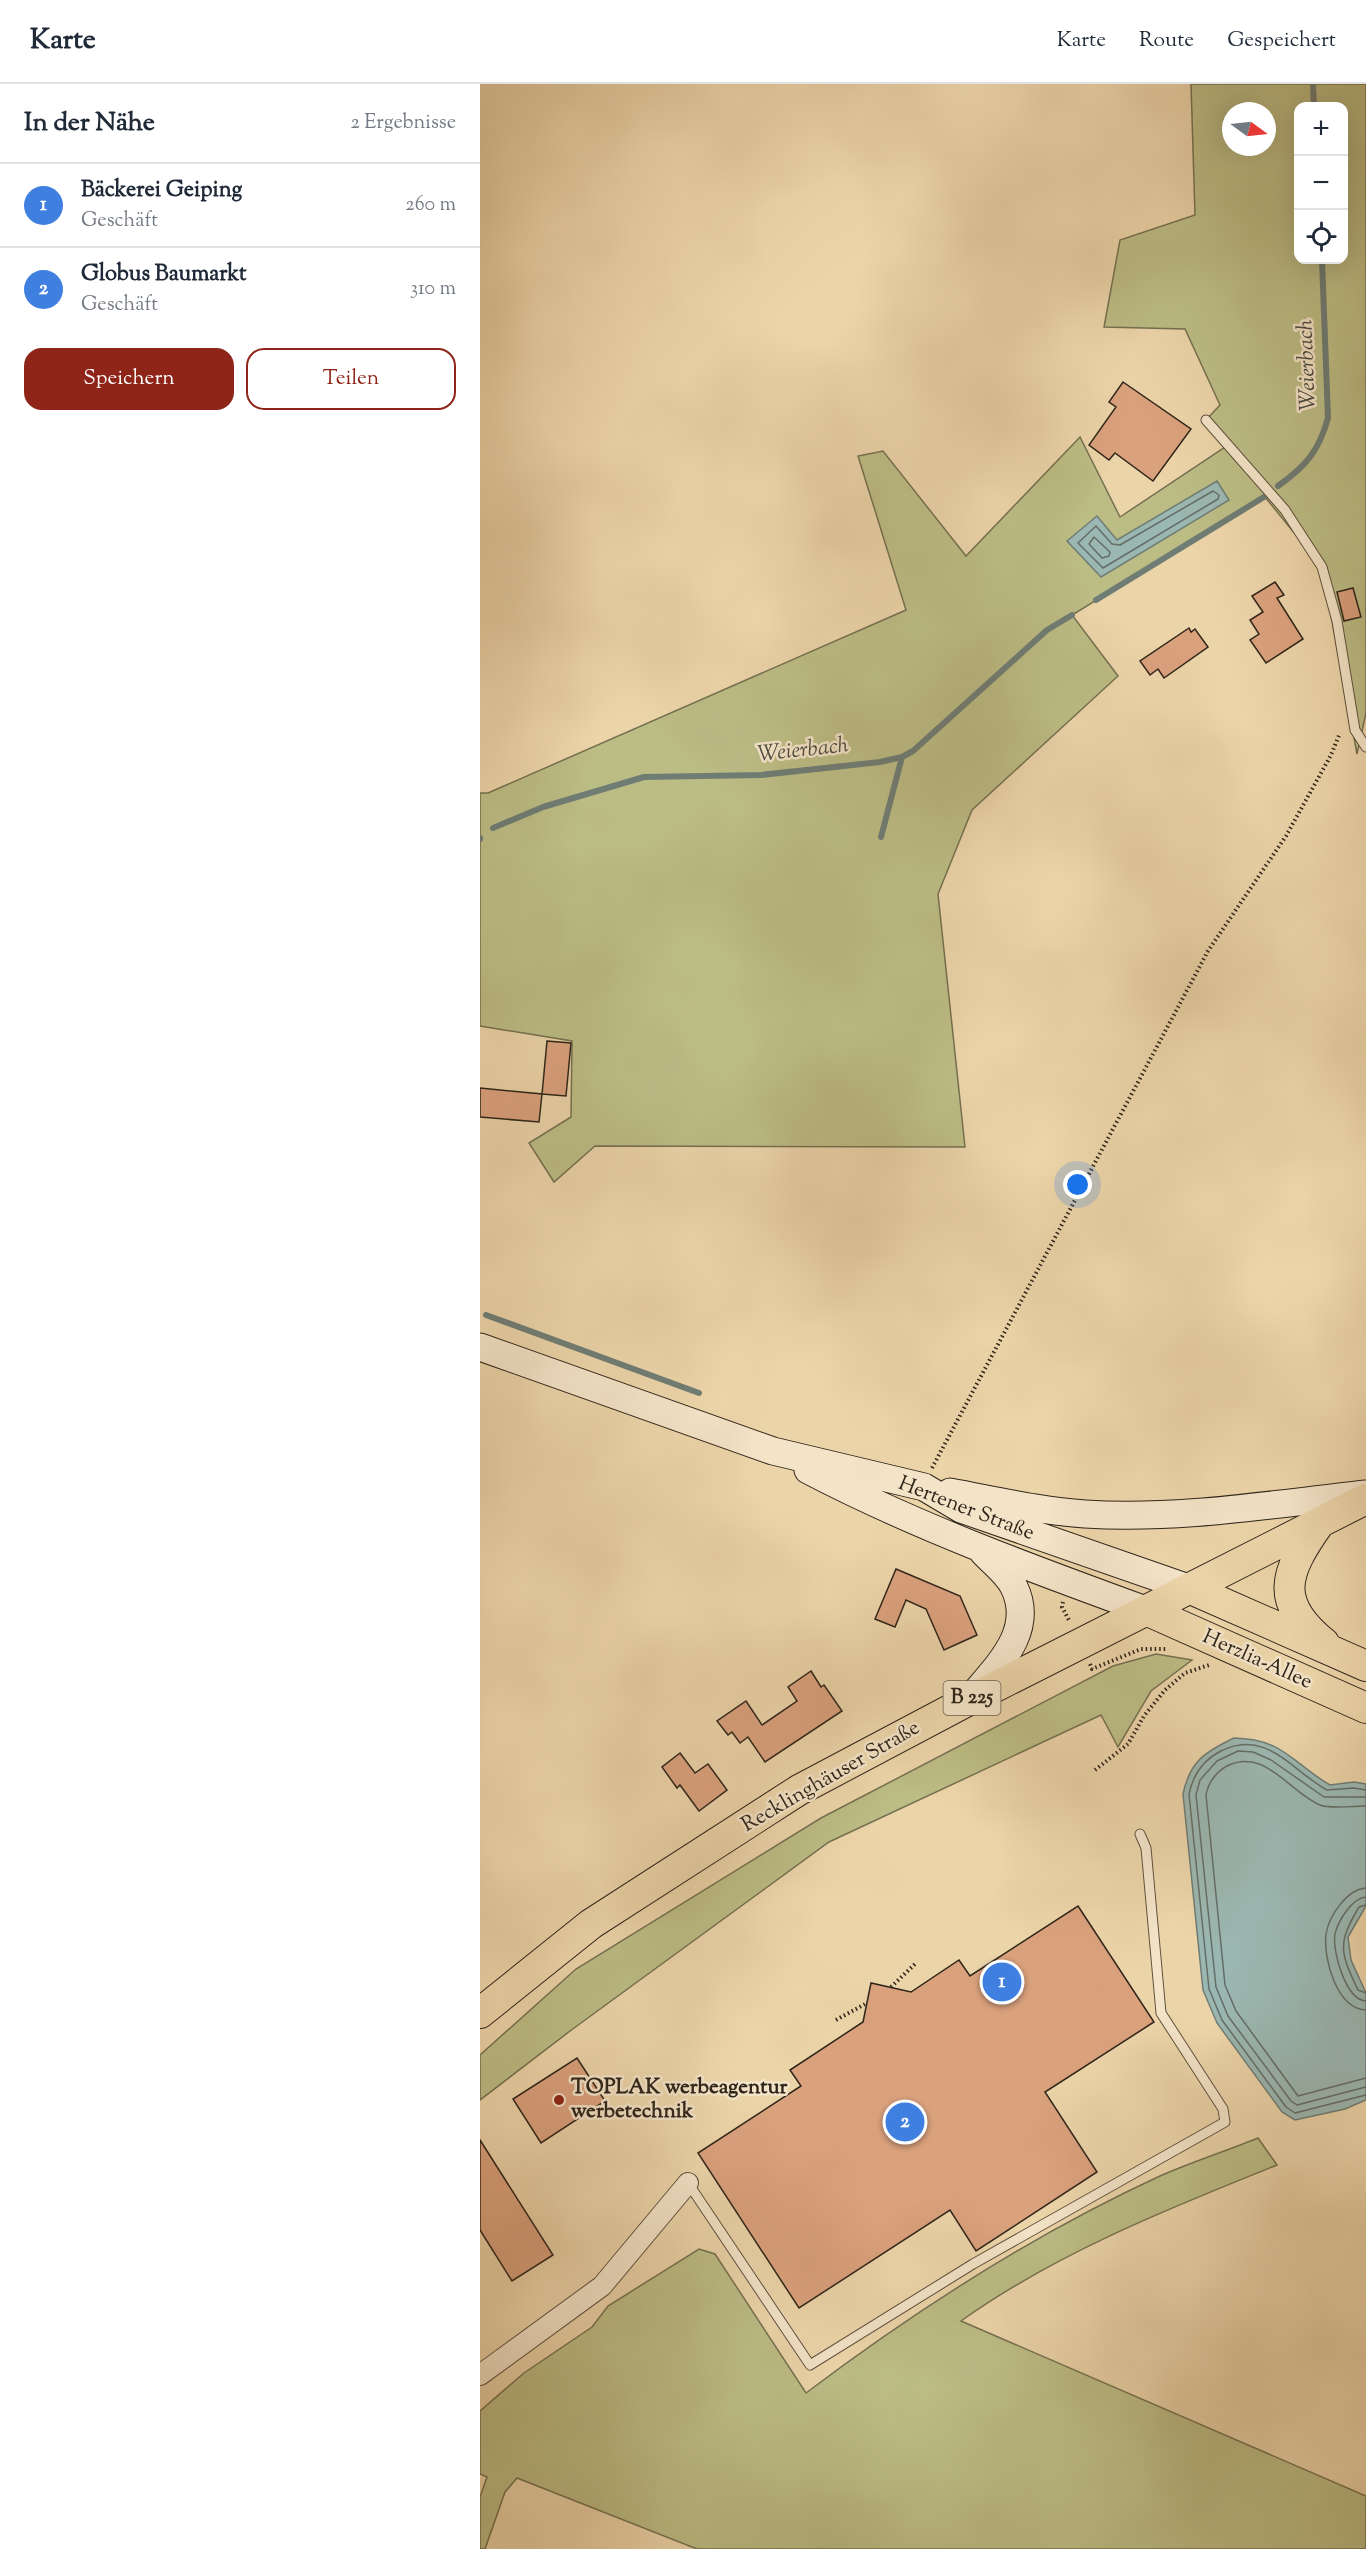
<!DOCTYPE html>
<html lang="de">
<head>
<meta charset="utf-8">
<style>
	body { margin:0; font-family:"Sorts Mill Goudy",serif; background:#f2f2f3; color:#1f2937 }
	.controls { position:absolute; right:18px; top:18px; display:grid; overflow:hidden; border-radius:12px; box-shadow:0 6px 24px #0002 }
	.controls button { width:54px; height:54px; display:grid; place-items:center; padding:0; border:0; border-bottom:2px solid #e0e1e3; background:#fff; color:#1f2937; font:30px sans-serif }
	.compass { position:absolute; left:742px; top:18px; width:54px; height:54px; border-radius:50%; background:#fff; box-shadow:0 6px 24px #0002; rotate:105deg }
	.you { position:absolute; left:598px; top:1101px; width:21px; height:21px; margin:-15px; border:4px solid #fff; border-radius:50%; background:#1a73e8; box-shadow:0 0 0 9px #1a73e833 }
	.badge { display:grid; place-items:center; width:39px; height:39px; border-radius:50%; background:#8f2418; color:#fff; font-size:20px; font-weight:700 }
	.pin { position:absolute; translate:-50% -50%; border:3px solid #fff; box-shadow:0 2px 6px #0006 }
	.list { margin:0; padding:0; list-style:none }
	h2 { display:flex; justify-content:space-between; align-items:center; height:78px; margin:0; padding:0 24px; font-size:26px }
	h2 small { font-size:20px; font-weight:400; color:#747a83 }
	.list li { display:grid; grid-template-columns:39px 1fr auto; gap:18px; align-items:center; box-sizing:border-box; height:84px; padding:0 24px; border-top:2px solid #e0e1e3 }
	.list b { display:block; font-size:22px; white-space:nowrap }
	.list p { margin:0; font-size:20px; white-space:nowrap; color:#747a83 }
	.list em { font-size:20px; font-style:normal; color:#747a83 }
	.actions { display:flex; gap:12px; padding:18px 24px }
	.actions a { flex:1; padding:14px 0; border:2px solid #8f2418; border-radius:18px; text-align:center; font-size:21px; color:#8f2418 }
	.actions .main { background:#8f2418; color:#fff }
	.icon { flex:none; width:33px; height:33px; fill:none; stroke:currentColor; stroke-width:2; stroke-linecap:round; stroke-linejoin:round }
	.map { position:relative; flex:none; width:886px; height:2465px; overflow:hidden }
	header { display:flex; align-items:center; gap:36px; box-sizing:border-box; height:84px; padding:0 30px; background:#fff; border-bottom:2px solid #e0e1e3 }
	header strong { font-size:28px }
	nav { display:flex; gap:33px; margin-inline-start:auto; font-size:21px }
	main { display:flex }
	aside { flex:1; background:#fff }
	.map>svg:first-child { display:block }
	.green { fill:#bcbc85; stroke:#757050; stroke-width:1.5; fill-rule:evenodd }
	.water { fill:#9bb7b1; stroke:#6f7d75; stroke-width:1.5 }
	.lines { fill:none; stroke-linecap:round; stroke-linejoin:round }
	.shore { stroke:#646e66; stroke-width:1.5 }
	.stream { stroke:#6f7d75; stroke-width:6 }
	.building { fill:#daa17d; stroke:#2e251a; stroke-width:1.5 }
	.service-casing { stroke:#5e513e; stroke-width:11 }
	.minor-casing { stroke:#5e513e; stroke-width:22 }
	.secondary-casing { stroke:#2e251a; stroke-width:29 }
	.primary-casing { stroke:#2e251a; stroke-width:32 }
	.path { stroke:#2e251a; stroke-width:4; stroke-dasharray:1.5 3; stroke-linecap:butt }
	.service { stroke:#f3e3c7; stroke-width:9 }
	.minor { stroke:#f3e3c7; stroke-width:20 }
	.secondary { stroke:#f3e3c7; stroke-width:27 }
	.primary { stroke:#ecd4a9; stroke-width:30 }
	.poi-dot { fill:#8f2418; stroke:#f3e3c7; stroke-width:2 }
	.labels { text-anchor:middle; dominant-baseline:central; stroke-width:5; stroke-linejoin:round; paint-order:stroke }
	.shield { fill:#f3e3c7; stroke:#695e4e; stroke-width:1.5 }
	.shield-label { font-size:20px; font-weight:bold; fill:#2e251a }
	.street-label { font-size:21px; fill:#2e251a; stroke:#f3e3c7 }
	.poi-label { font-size:21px; font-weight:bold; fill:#2e251a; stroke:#f3e3c7; text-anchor:start }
	.water-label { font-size:22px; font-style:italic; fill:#494a40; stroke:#f3e3c7 }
</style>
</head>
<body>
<header>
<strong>Karte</strong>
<nav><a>Karte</a><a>Route</a><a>Gespeichert</a></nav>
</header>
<main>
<aside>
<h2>In der Nähe<small>2 Ergebnisse</small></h2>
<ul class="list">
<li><span class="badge" style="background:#3f7fe0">1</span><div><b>Bäckerei Geiping</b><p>Geschäft</p></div><em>260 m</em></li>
<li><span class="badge" style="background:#3f7fe0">2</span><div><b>Globus Baumarkt</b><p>Geschäft</p></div><em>310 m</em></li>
</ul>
<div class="actions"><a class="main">Speichern</a><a>Teilen</a></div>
</aside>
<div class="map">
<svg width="886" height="2465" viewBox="0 0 886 2465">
	<rect width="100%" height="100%" fill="#ecd4a9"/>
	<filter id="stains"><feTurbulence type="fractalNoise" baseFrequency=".00333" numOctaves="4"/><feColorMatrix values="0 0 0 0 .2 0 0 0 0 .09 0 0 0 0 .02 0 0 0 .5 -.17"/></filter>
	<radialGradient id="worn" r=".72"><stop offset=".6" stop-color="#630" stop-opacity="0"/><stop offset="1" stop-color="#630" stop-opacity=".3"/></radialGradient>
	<!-- green -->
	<path class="green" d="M711 0H886V629L877 670 842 483 785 413 592 531 638 592 492 726 458 810 485 1063 115 1062 74 1098 49 1059 91 1033 92 957 0 942V709H8L426 526 378 372 403 367 486 472 600 353 640 433 748 361 726 336 740 321 705 245 624 243 640 156 715 131ZM818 22H864V176H818ZM751 27H787V63H751Z
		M676 1570 712 1576 671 1607 638 1663 621 1631 349 1758 90 1947 0 2016V1971L96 1885 341 1734 633 1582Z
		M778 2054 797 2081C690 2124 576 2169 481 2237L886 2412V2465H217L37 2394 25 2408 5 2465H0V2413L7 2393 0 2390V2327L44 2289 112 2243 128 2222 219 2165 235 2170 326 2309C436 2226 554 2150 680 2092 712 2078 746 2067 778 2054Z"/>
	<!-- water -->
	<path class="water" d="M737 397 749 416 621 493 587 457 617 432 637 456Z
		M754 1654C804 1655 812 1679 850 1701L874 1698 886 1700V1822L868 1853 871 1876 886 1909V2016L865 2025 815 2036 802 2028 737 1939 723 1906 703 1710C710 1677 725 1668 754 1654Z"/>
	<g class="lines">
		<!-- shore -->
		<path class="shore" d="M733 407 739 411 738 415 623 484 598 459 616 442 632 460 640 461Z
			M614 453 630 468 629 472 622 474 609 460Z
			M886 1706 874 1704 847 1706C812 1687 786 1644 741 1667 723 1676 713 1691 709 1710L729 1905 742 1936 806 2023 815 2029 886 2011
			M886 1713H844L791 1676 773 1668 758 1667 737 1677 720 1696 716 1711 736 1903 748 1932 811 2017 817 2021 886 2003
			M886 1722C875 1722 849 1725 840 1721 809 1708 785 1663 747 1682 736 1688 728 1699 726 1711L745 1901 756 1927 818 2012 886 1994
			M886 1804C867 1805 849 1832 846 1850 843 1875 857 1925 886 1926
			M886 1813C872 1814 858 1837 855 1850 852 1868 866 1916 886 1917
			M886 1821 879 1823C857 1860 860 1868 878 1906L886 1909"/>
		<!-- stream -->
		<path class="stream" d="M833 0 834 22
			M798 402C826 382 839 367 848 334L842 176
			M616 516 784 413
			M13 744 63 723 164 693 281 691 400 678 422 673 433 667 567 546 592 531
			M401 753 422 673
			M0 755V754
			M6 1231 219 1309"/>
	</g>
	<!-- building -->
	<path class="building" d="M643 298 711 345 673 397 635 369 629 376 609 361 636 323 629 318Z
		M795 498 804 511 797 514 823 555 786 579 770 556 779 550 770 536 783 528 772 512Z
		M873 504 881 533 864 537 857 508Z
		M709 544 711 548 715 545 728 563 684 594 678 585 670 591 660 577Z
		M67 957 91 959 86 1012 62 1010Z
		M0 1004 62 1010 59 1038 0 1033Z
		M416 1485 480 1512 497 1551 464 1566 446 1525 426 1516 415 1543 395 1535Z
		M331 1587 341 1603 344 1601 362 1627 285 1678 268 1653 260 1659 252 1648 248 1651 237 1637 266 1617 282 1641 317 1617 308 1603Z
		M200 1669 215 1689 228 1680 247 1706 219 1727 200 1701 197 1704 182 1683Z
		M598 1822 674 1938 565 2008 617 2088 496 2167 470 2126 319 2224 218 2069 321 2002 310 1986 383 1938 391 1899 431 1908 479 1876 490 1892Z
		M97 1974 125 2017 61 2059 33 2015Z
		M0 2056 73 2171 32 2197 0 2146Z"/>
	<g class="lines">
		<defs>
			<path id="service" d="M726 336 805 426 842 483 857 537 875 646 886 663
				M208 2099 330 2281 493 2180 745 2038 743 2025 681 1929 666 1764 660 1750"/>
			<path id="minor" d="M0 2291 122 2202 208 2099"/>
			<path id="secondary" d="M0 1263 293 1367 444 1403 481 1425 711 1505
				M328 1386C437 1443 553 1485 668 1527
				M470 1408C514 1416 560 1427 605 1430 698 1436 793 1420 886 1410
				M489 1616C516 1583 556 1548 534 1503 528 1490 513 1479 503 1468"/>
			<path id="primary" d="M838 1441C805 1488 793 1518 844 1559
				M711 1505 886 1582
				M668 1527 886 1624
				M0 1929 111 1840 319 1706 489 1616 886 1415"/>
		</defs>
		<!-- service casing -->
		<use href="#service" class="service-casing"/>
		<!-- minor casing -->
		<use href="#minor" class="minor-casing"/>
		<!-- secondary casing -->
		<use href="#secondary" class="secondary-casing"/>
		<!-- primary casing -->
		<use href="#primary" class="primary-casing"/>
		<!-- path -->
		<path class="path" d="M452 1384 728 867 806 752 851 671 860 649
			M583 1518 582 1523 590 1538
			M610 1580 612 1585 661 1565H688
			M615 1686 648 1660 664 1632 685 1606 705 1589 729 1581
			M411 1903 435 1880
			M356 1936 387 1919"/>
		<!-- service -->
		<use href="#service" class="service"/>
		<!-- minor -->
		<use href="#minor" class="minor"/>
		<!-- secondary -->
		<use href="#secondary" class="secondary"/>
		<!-- primary -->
		<use href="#primary" class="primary"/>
	</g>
	<!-- markers -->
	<circle class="poi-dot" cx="79" cy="2016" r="6"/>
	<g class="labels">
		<!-- shield labels -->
		<rect class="shield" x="463.5" y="1597" width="57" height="34" rx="4.5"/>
		<g class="shield-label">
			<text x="492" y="1614">B 225</text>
		</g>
		<!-- street labels -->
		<g class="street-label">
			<text transform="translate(486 1425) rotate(21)">Hertener Straße</text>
			<text transform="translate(777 1576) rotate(24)">Herzlia-Allee</text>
			<text transform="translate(351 1693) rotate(-30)">Recklinghäuser Straße</text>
		</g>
		<!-- poi labels -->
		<g class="poi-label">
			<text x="91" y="2004">TOPLAK werbeagentur<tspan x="91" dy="24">werbetechnik</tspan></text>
		</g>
		<!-- water labels -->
		<g class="water-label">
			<text transform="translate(828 281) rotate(-92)">Weierbach</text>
			<text transform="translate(323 667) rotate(-6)">Weierbach</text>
		</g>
	</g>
	<rect width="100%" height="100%" filter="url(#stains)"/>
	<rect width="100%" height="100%" fill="url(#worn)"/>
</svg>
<div class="controls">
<button>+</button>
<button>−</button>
<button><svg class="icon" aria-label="locate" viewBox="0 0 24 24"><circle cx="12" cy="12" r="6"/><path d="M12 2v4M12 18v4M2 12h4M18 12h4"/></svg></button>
</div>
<svg class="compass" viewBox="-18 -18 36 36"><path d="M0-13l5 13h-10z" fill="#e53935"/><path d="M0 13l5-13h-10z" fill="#747a83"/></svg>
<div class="you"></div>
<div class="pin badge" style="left:522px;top:1898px;background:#3f7fe0">1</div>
<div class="pin badge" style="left:425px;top:2038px;background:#3f7fe0">2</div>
</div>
</main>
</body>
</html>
